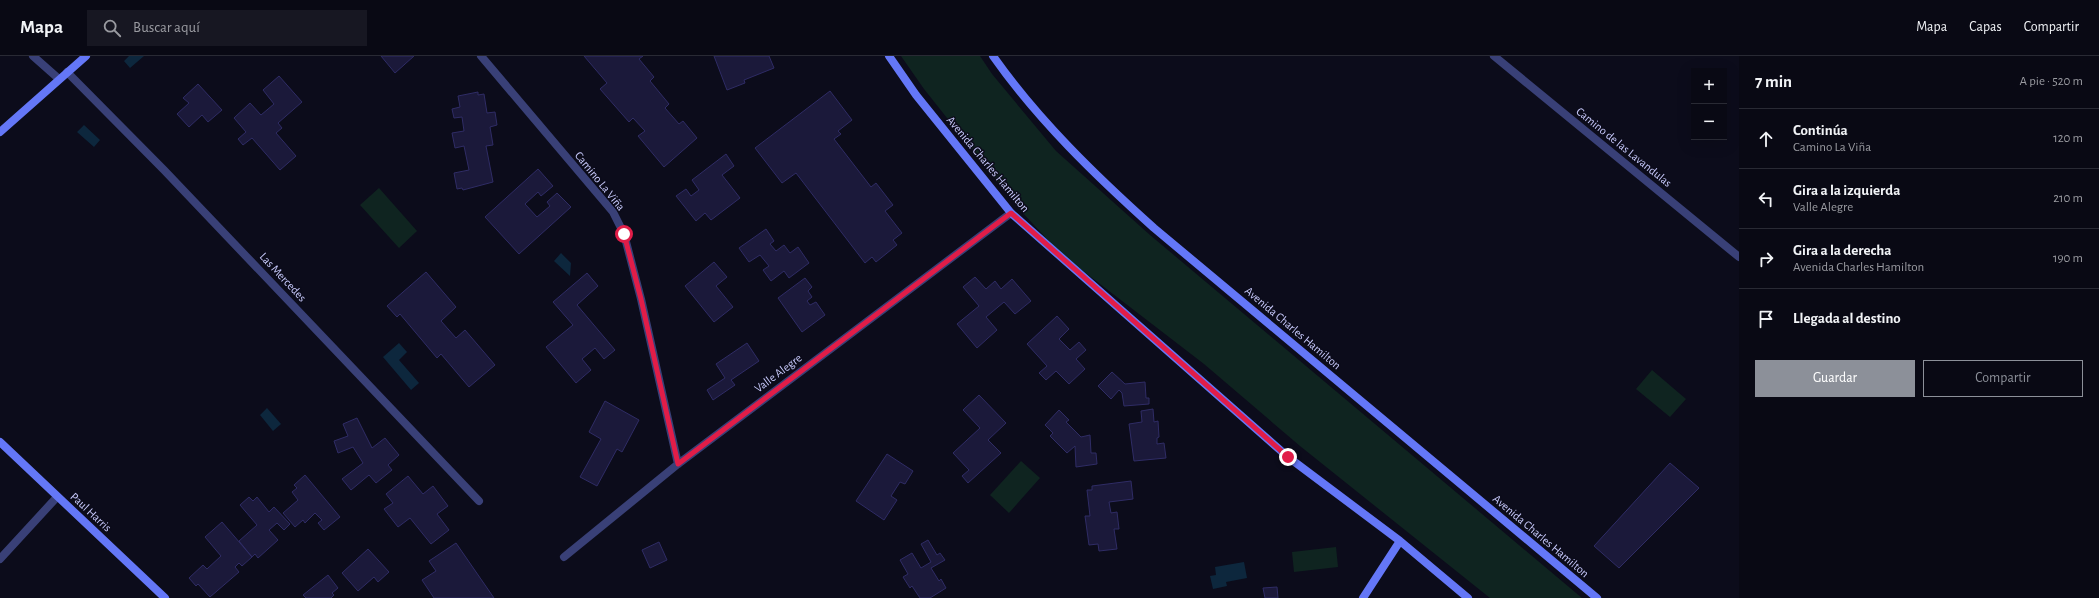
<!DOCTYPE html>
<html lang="es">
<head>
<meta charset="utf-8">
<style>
	body { margin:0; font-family:"Alegreya Sans",sans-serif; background:#171722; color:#f1f3f6 }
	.controls { position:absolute; right:12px; top:12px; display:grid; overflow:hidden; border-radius:0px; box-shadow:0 4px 16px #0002 }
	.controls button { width:36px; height:36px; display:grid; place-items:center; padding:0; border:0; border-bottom:1px solid #292a34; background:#090914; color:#f1f3f6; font:20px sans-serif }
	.stop { position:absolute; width:12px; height:12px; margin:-9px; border:3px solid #e11d48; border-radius:50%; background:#fff }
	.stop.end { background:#e11d48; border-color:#fff; box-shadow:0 1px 4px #0008 }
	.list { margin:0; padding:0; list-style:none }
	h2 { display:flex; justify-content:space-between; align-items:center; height:52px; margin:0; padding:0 16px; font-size:17px }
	h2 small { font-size:13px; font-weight:400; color:#999aa0 }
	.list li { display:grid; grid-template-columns:26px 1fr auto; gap:12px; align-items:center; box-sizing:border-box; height:60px; padding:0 16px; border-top:1px solid #292a34 }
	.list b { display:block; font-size:15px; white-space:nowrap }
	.list p { margin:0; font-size:13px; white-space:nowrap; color:#999aa0 }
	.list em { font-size:13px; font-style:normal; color:#999aa0 }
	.actions { display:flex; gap:8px; padding:12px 16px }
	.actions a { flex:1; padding:9px 0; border:1px solid #8c9099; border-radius:0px; text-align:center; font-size:14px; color:#8c9099 }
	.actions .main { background:#8c9099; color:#fff }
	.icon { flex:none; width:22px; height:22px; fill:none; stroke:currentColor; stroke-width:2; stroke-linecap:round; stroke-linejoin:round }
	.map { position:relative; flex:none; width:1739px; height:542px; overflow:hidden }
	header { display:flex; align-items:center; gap:24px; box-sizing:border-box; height:56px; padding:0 20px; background:#090914; border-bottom:1px solid #292a34 }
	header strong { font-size:19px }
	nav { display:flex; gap:22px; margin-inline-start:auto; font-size:14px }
	.search { width:280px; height:36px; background:#171722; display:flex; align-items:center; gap:10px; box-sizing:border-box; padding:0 14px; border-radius:0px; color:#999aa0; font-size:15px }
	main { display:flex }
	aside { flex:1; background:#090914 }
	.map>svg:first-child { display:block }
	.green { fill:#0f2420 }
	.water { fill:#0d273d }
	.building { fill:#1b193a; stroke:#2f2c65 }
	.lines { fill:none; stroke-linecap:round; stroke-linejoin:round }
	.street { stroke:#394077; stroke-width:8 }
	.secondary { stroke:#6477f7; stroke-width:8 }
	.route { stroke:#e11d48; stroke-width:5 }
	.labels { text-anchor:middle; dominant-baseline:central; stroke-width:3; stroke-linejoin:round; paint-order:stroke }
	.street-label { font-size:12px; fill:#c8cafc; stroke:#0c0c1b }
</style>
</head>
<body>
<header>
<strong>Mapa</strong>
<div class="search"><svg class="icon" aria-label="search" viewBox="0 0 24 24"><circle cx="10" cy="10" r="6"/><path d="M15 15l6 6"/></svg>Buscar aquí</div>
<nav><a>Mapa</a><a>Capas</a><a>Compartir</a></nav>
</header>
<main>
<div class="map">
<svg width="1739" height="542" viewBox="0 0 1739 542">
	<rect width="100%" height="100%" fill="#0c0c1b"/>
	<!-- green -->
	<path class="green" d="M901 0H980L992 18 1056 95 1150 179 1582 542H1490L1300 390 1204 308 1061 198 1020 154 924 33Z
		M379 132 417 175 399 192 360 149Z
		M1652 314 1686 343 1670 361 1636 333Z
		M1021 405 1040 422 1009 457 990 439Z
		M1336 491 1338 511 1294 516 1292 496Z"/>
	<!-- water -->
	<path class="water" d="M129 0H144L130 12 124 5Z
		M84 69 100 84 94 91 77 76Z
		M561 197 571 207 570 220 554 205Z
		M399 287 407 296 399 304 419 327 411 334 383 301Z
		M267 352 281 368 273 375 260 359Z
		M1244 506 1247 522 1226 526 1227 530 1213 533 1210 520 1216 519 1215 511Z"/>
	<!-- building -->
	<path class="building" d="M381 0H414L395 17Z
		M584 0H643L639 3 654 21 650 25 669 48 665 52 679 68 683 65 697 82 664 111 638 80 645 75 633 62 629 66 600 33 607 27Z
		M714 0H769L774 12 744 24 745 27 727 34Z
		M279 20 302 46 278 67 282 72 276 77 296 100 280 114 252 82 243 89 238 83 246 76 234 62 250 47 261 59 274 48 263 34Z
		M198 28 222 54 208 66 202 59 189 71 177 58 189 47 183 42Z
		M830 35 852 64 838 75 841 78 834 83 871 131 876 127 893 149 885 155 902 177 893 184 897 189 876 206 872 201 865 207 796 117 782 127 755 92Z
		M478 36V39L484 38 487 57 495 56 497 69 490 71 493 89 486 90 493 126 463 134 462 132 457 133 454 117 469 114 464 90 455 92 452 77 464 75 462 61 454 62 452 53 460 51 458 40Z
		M726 98 734 110 722 119 740 142 711 164 705 157 696 165 676 140 686 133 691 140 699 134 692 124Z
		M538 113 553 130 541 140 538 136 525 148 537 161 550 150 547 146 557 137 571 151 519 198 485 161Z
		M766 173 774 185 770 188 776 195 784 189 790 197 798 191 809 207 789 222 784 215 771 225 763 214 769 210 760 199 749 206 739 192Z
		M714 206 727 221 716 230 733 251 714 266 685 230Z
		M426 216 456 251 441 265 456 282 465 274 495 309 469 331 441 298 437 302 400 258 397 261 387 250Z
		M587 217 598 230 577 249 615 294 604 303 595 292 582 303 591 314 576 327 546 291 573 269 553 246Z
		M975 221 986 233 995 225 1001 233 1012 223 1031 245 1015 258 1004 246 986 261 997 274 977 292 957 268 979 250 963 231Z
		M805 222 812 231 808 235 812 241 807 245 810 249 816 246 825 259 802 276 778 242Z
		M1057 260 1069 273 1059 283 1070 294 1079 286 1086 294 1076 303 1085 313 1069 328 1056 315 1046 324 1039 317 1047 310 1027 288Z
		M747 287 759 305 731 324 735 329 713 344 707 334 725 322 716 308Z
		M1112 316 1125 328 1145 326 1146 342H1149V348L1124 350 1122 337 1119 334 1111 343 1098 330Z
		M979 339 1006 367 988 384 1001 397 968 427 962 420 969 414 953 397 980 372 963 354Z
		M605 345 639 364 622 396 617 393 597 430 580 421 601 383 589 376Z
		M1153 353 1154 366 1158 365 1159 381 1157 382V388L1164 387 1166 402 1134 405 1129 368 1142 366 1141 355Z
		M1059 354 1069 364 1066 366 1081 381 1090 379 1091 397H1096L1097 408 1076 411 1075 390 1067 397 1050 380 1053 377 1045 369Z
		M357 362 372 392 385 382 399 399 388 409 392 414 376 427 369 419 351 434 342 423 363 407 353 391 338 397 334 385 348 380 343 368Z
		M887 398 913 415 905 428 900 426 891 440 897 444 884 464 856 445Z
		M1670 407 1699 432 1619 512 1594 490Z
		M305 419 340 461 324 474 318 467 322 464 315 457 305 467 303 464 295 471 283 457 298 444 292 436 297 432 294 429Z
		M408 420 423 438 433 430 448 450 437 458 449 474 431 488 410 462 398 471 384 453 393 447 386 438Z
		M1131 425 1133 443 1109 446 1111 457 1117 456 1119 473H1114L1117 493 1099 495 1098 488 1089 489 1085 460H1090L1087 434H1092V430Z
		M249 441 253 445 257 441 269 456 274 451 290 468 284 474 277 467 269 474 278 484 258 502 255 498 252 501 239 485 257 469 240 449Z
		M222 466 252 501 242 510 239 507 235 511 239 516 210 541 198 528 196 530 189 522 203 509 207 513 221 500 205 481Z
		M928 484 937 499 940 497 945 504 931 512 939 525 941 523 946 532 930 542H920L912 530 910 532 903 521 908 518 900 504 912 497 921 512 931 506 921 488Z
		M659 486 667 504 650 512 642 494Z
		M456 487 494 542H434L422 524 436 515 429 505Z
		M368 493 389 516 378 526 374 521 358 535 342 517Z
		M328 519 338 532 332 537 334 539 331 542H306L303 539Z
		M1277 531 1278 542H1265L1263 532Z"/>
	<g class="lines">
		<!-- street -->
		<path class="street" d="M33 0 59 23
			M481 0 613 156 624 178 641 243 678 408
			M1494 0 1739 201
			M67 16 164 114 479 445
			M564 501 678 408 1011 157
			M0 503 57 441"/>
		<!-- secondary -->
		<path class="secondary" d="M889 0 916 39 1011 157 1288 401 1400 485 1468 542
			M993 0C1038 64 1096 120 1154 172L1597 542
			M0 76 86 0
			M0 386 165 542
			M1363 542 1400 485"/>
	</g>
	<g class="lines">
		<!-- route -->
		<path class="route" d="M624 178 641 243 678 408 1011 157 1288 401"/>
	</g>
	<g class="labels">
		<!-- street labels -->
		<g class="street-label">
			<text transform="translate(1624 91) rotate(39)">Camino de las Lavandulas</text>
			<text transform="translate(988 108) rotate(50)">Avenida Charles Hamilton</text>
			<text transform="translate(600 125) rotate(51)">Camino La Viña</text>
			<text transform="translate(283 221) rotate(47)">Las Mercedes</text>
			<text transform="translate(1293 272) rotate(40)">Avenida Charles Hamilton</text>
			<text transform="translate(778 317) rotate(-37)">Valle Alegre</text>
			<text transform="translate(91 456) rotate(43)">Paul Harris</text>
			<text transform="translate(1541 480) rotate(40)">Avenida Charles Hamilton</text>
		</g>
	</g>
</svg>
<div class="controls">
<button>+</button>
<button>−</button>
</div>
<div class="stop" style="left:624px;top:178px"></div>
<div class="stop end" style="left:1288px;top:401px"></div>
</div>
<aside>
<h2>7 min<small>A pie · 520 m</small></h2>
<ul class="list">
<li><svg class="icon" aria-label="ahead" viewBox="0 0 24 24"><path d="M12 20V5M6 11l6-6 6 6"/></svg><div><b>Continúa</b><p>Camino La Viña</p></div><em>120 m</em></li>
<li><svg class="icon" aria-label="left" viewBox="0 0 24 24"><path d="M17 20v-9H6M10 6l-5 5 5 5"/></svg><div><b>Gira a la izquierda</b><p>Valle Alegre</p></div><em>210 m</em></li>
<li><svg class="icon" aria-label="right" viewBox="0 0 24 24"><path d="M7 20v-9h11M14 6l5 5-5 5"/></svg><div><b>Gira a la derecha</b><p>Avenida Charles Hamilton</p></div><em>190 m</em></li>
<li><svg class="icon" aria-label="arrive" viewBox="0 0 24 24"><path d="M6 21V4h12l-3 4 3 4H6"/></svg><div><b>Llegada al destino</b></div></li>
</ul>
<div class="actions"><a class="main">Guardar</a><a>Compartir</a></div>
</aside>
</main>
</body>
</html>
